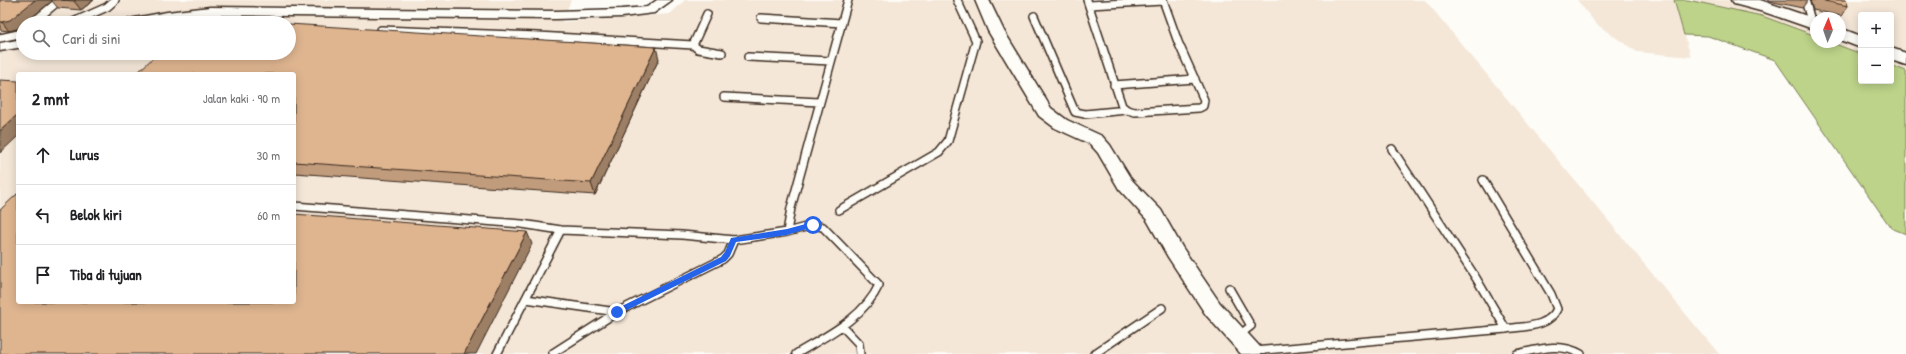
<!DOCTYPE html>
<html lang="id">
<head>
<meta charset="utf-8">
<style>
	body { margin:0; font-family:"Patrick Hand",sans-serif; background:#f6f6f6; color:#202124 }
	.controls { position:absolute; right:12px; top:12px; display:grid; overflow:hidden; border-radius:4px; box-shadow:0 2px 10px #0003 }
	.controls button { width:36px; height:36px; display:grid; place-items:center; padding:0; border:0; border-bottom:1px solid #e0e0e0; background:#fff; color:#202124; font:20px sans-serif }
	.compass { position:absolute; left:1810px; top:12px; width:36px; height:36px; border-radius:50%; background:#fff; box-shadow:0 2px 10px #0003; rotate:2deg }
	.stop { position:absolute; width:12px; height:12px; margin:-9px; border:3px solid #2563eb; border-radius:50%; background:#fff }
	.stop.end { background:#2563eb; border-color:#fff; box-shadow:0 1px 4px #0008 }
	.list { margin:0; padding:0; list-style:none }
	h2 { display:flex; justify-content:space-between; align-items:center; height:52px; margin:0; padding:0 16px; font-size:17px }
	h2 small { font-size:13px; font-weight:400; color:#757577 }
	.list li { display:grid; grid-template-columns:26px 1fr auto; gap:12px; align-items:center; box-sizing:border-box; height:60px; padding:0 16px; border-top:1px solid #e0e0e0 }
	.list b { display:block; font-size:15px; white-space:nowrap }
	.list em { font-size:13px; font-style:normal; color:#757577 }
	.icon { flex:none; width:22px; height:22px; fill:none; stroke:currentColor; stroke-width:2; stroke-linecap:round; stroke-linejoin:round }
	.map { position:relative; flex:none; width:1906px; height:354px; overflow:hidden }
	.search { position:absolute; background:#fff; box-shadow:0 2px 10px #0003; left:16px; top:16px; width:280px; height:44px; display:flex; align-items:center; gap:10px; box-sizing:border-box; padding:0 14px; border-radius:22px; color:#757577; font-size:15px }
	.panel { position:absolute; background:#fff; box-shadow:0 2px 10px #0003; left:16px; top:72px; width:280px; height:232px; border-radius:4px }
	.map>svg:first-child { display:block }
	.built { fill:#f4e7d8; fill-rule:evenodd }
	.green { fill:#bcd389; stroke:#7c7e54 }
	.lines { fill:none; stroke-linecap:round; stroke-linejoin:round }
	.service-casing { stroke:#3b2a1e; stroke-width:10 }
	.minor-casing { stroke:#3b2a1e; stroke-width:3 }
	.tertiary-casing { stroke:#3b2a1e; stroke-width:3 }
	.secondary-casing { stroke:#3b2a1e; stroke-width:3 }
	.service { stroke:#fdfcf7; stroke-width:7 }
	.minor { fill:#fdfcf7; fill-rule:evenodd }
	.tertiary { fill:#fdfcf7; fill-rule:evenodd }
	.secondary { fill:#fdfcf7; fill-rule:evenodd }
	.wall { fill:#c09c7c; stroke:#3b2a1e }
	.shaded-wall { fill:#9c7f65; stroke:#3b2a1e }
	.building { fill:#dfb590; stroke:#3b2a1e }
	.route { fill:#2563eb }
</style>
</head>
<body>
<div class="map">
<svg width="1906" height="354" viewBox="0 0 1906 354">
	<rect width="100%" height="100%" fill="#fdfcf7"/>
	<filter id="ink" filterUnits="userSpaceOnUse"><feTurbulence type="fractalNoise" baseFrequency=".025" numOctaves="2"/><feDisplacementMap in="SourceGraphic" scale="8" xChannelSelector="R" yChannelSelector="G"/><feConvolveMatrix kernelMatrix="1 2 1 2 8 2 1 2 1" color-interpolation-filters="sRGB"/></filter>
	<g filter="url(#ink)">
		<!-- built -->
		<path class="built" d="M0 0H571L562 22 670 14 685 0H1425L1719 354H0ZM23 23H289V53H23ZM18 74H294V302H18Z
			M1577 0H1674L1691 57 1637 52 1596 24Z
			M1688 0H1906V71L1891 65V15H1861V54L1830 42H1840V18H1816V36L1762 16Z"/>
		<!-- green -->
		<path class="green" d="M1674 0H1688L1762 16 1816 36V42H1830L1861 54V81H1891V65L1906 71V234L1891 228 1775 60 1708 36 1684 35Z"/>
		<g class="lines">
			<defs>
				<path id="service" d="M1087 0 1122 106 1127 110 1135 112 1199 108 1203 106 1204 100 1178 42 1163 0
					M1805 0 1812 24
					M1089 5 1163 1
					M1034 16 1075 112 1085 114 1127 110
					M761 18 842 23
					M32 23 60 0
					M71 23 107 7 115 0
					M381 30 538 36 693 45 698 49 722 53
					M0 38 23 33
					M693 45 707 14
					M748 57 831 61
					M1114 85 1195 79
					M724 97 819 102
					M1392 149 1476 278 1506 329
					M294 206 522 224 561 230 682 235 734 240 787 232 813 225 823 227 879 285C864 318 826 336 796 354
					M839 210 939 152 948 141 976 41 957 0
					M787 232 791 208 848 0
					M1229 288 1251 326 1238 336
					M526 299 617 312
					M842 326 859 344 860 354
					M1253 351 1506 329C1524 326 1548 328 1557 309L1551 294 1483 180
					M553 353 617 312 723 259 728 254 734 240
					M497 354 561 230
					M1094 354 1162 308
					M1517 354C1539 349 1560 342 1581 354"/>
				<path id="minor" d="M657 0H672L654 13 622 17 556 19 210 15 150 23H123L124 20 129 19 167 12 210 7 556 11 622 9 647 7Z
					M23 39V47L0 51V43Z"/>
				<path id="tertiary" d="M975 0H989L1004 31 1051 108 1067 120 1102 136 1110 145 1131 179 1161 210 1182 247 1220 303 1261 348 1265 354H1241L1206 315 1168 257 1147 220 1119 189 1098 153 1090 144 1055 128 1039 116 988 31Z"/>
				<path id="secondary" d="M1731 0H1760L1816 19V30L1764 12 1734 4Z
					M1840 28 1861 36V48L1840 40Z
					M1891 48 1906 53V65L1891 60Z"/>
			</defs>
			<!-- service casing -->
			<use href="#service" class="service-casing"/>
			<!-- minor casing -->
			<use href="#minor" class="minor-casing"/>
			<!-- tertiary casing -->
			<use href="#tertiary" class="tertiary-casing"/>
			<!-- secondary casing -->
			<use href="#secondary" class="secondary-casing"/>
			<!-- service -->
			<use href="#service" class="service"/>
			<!-- minor -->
			<use href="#minor" class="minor"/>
			<!-- tertiary -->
			<use href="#tertiary" class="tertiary"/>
			<!-- secondary -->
			<use href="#secondary" class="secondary"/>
		</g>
		<!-- wall -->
		<path class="wall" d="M0 0H94L81 10 58 8 52 1 23 23V24L17 29 9 31 0 30Z
			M1768 0H1808L1802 8 1769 1Z
			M1810 0H1846L1848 6 1841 16 1813 10Z
			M659 59 595 195 294 173V74Z"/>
		<!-- shaded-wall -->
		<path class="shaded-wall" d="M35 0H52V1L25 23H23V24L17 29 9 31 2 22Z
			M76 0H94L81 10 74 1Z
			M656 47 659 59 595 195 591 183Z
			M18 114V136L0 153V131Z
			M527 232 532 244 476 354H464Z"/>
		<!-- building -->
		<path class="building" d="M0 0H35L10 20 2 22H0Z
			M61 0H76L74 1Z
			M1820 0H1846L1848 6Z
			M193 18 266 23H188Z
			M289 24 656 47 591 183 294 162V74H136L158 53H289Z
			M0 80 18 81V114L0 131Z
			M17 194H18V302H294V214L527 232 464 354H0V210Z"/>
	</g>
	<!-- route -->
	<path class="route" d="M813 222 816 225V226L787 235 736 242 730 256 726 261 619 314 617 315 613 312 614 310 721 257 725 252 731 238 787 229Z"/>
</svg>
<div class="controls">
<button>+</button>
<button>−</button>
</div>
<svg class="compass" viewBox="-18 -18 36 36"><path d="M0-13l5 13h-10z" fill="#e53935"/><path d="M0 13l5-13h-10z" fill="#757577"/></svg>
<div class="stop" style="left:813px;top:225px"></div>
<div class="stop end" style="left:617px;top:312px"></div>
<div class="search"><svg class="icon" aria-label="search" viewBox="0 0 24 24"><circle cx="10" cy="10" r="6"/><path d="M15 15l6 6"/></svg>Cari di sini</div>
<section class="panel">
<h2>2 mnt<small>Jalan kaki · 90 m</small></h2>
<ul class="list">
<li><svg class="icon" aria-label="ahead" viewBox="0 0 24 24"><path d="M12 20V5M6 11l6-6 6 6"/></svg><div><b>Lurus</b></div><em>30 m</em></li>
<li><svg class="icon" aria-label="left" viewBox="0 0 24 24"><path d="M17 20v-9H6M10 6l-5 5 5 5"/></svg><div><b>Belok kiri</b></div><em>60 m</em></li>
<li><svg class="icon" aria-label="arrive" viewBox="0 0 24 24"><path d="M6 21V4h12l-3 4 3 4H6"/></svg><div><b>Tiba di tujuan</b></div></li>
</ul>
</section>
</div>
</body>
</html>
